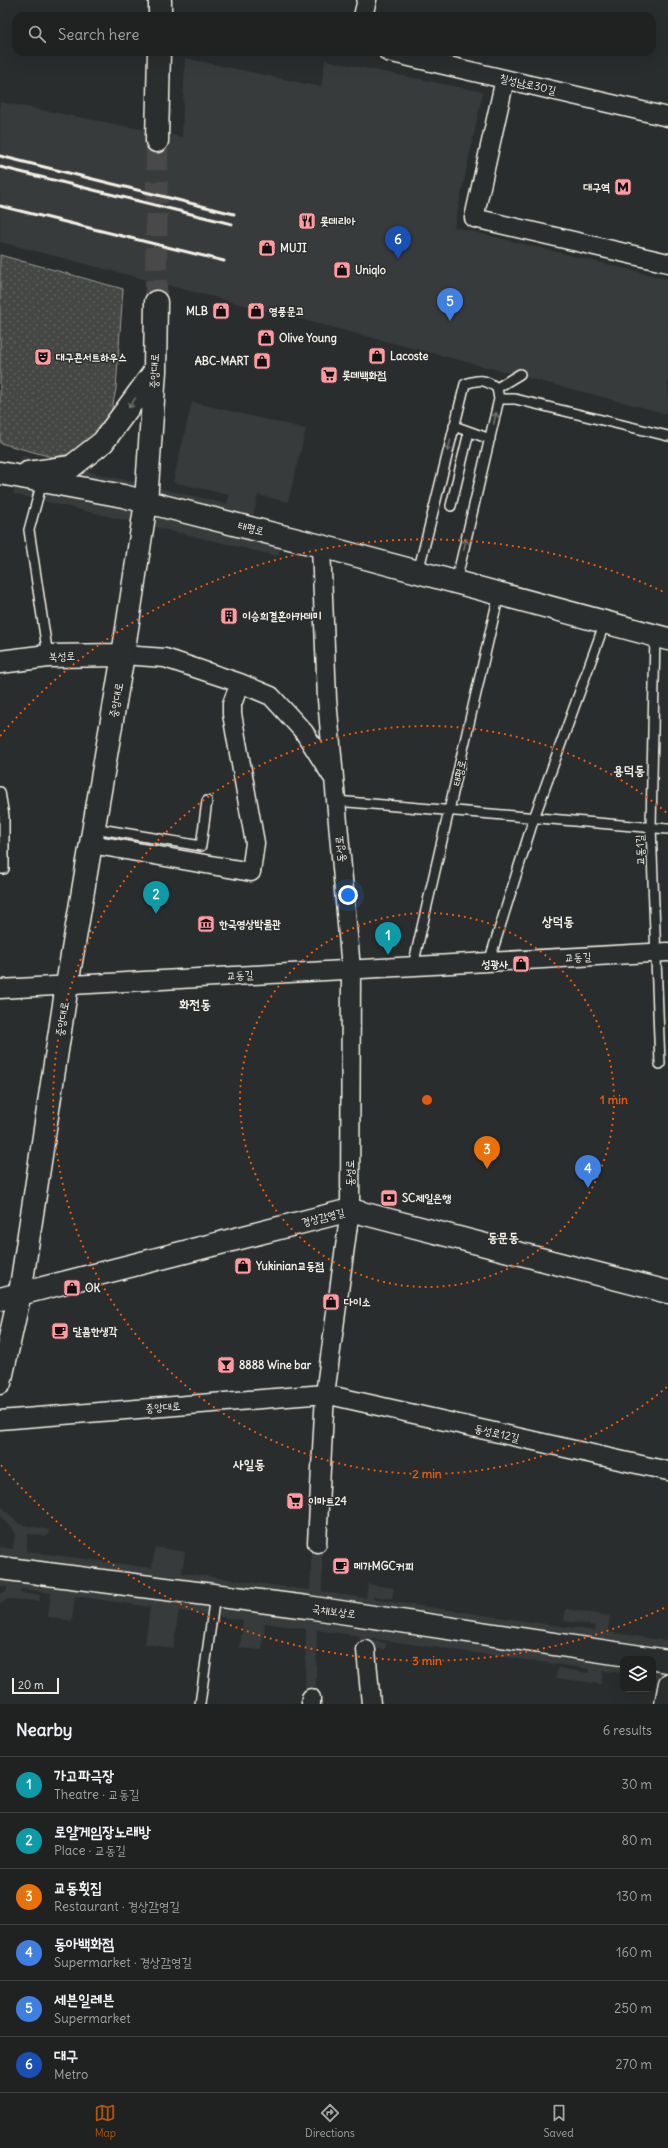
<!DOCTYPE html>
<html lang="en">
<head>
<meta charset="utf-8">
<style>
	body { margin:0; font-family:Delius,"Poor Story",sans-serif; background:#2d2f2f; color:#f1f3f6 }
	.controls { position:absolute; right:12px; bottom:12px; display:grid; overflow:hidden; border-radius:8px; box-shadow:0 4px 16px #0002 }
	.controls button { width:36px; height:36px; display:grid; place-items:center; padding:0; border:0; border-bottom:1px solid #3d3f40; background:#202222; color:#f1f3f6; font:20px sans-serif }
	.scale { position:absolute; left:12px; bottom:10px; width:47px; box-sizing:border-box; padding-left:4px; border:2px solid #f4f1e8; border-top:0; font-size:11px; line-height:14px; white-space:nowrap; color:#f4f1e8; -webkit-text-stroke:3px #2a2d2e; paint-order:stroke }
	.you { position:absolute; left:348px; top:895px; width:14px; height:14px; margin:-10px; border:3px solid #fff; border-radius:50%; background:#1a73e8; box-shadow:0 0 0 6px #1a73e833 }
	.badge { display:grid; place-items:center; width:26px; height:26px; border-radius:50%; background:#b45309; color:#fff; font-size:13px; font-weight:700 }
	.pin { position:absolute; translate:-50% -33px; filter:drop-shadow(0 1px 2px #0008) }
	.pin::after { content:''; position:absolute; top:21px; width:14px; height:12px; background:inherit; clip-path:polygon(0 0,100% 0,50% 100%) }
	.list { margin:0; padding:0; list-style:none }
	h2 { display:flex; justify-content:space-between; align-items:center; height:52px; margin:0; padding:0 16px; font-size:17px }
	h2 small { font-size:13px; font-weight:400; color:#a2a4a5 }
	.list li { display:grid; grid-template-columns:26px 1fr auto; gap:12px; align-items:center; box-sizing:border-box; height:56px; padding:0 16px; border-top:1px solid #3d3f40 }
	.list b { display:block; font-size:15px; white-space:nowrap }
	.list p { margin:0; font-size:13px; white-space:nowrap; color:#a2a4a5 }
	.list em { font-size:13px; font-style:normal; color:#a2a4a5 }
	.icon { flex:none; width:22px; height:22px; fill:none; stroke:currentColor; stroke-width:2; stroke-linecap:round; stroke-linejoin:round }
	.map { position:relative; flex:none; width:668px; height:1704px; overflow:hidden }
	.search { position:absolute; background:#202222; box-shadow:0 4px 16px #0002; left:12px; right:12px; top:12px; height:44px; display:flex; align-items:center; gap:10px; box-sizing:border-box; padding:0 14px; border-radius:12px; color:#a2a4a5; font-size:15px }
	.sheet { height:388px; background:#202222 }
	nav { display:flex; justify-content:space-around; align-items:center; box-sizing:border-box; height:56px; border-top:1px solid #3d3f40; background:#202222; font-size:11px; color:#a2a4a5 }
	nav a { display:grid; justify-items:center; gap:2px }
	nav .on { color:#b45309 }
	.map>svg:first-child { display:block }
	.built { fill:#373a3a }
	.grass { fill:url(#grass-dots); stroke:#9c9c96 }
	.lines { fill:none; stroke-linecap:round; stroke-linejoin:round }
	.secondary-tunnel { stroke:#484a4a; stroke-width:22; stroke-dasharray:22 11; stroke-linecap:butt }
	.lane-casing { stroke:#f4f1e8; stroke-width:12 }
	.street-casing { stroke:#f4f1e8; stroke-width:21 }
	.secondary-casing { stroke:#f4f1e8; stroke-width:25 }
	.lane { stroke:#2a2d2e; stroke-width:9 }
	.street { stroke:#2a2d2e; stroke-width:18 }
	.secondary { stroke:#2a2d2e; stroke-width:22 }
	.rail { stroke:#f4f1e8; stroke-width:3 }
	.oneway { stroke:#71726f }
	.ring { fill:none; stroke:#e8590c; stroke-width:2; stroke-dasharray:2 4 }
	.labels { text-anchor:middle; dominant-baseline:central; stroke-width:3; stroke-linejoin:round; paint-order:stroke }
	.street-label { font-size:11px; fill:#f4f1e8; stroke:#2a2d2e }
	.poi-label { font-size:11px; font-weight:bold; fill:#f4f1e8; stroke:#2a2d2e; text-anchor:start }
	.quarter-label { font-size:13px; font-weight:bold; fill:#f4f1e8; stroke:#2a2d2e }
	.centre { fill:#e8590c; stroke:#2a2d2e; stroke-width:2 }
	.ring-label { font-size:12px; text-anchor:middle; font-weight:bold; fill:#e8590c; stroke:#2a2d2e; stroke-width:3; stroke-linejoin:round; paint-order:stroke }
</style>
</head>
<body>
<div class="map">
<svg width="668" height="1704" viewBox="0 0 668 1704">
	<defs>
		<pattern id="grass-dots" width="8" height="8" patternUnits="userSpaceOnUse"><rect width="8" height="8" fill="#444645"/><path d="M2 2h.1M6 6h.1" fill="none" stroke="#606160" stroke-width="1.8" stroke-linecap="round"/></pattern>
	</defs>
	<rect width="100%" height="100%" fill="#2a2d2e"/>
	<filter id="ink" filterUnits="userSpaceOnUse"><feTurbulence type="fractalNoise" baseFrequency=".025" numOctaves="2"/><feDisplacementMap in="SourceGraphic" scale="8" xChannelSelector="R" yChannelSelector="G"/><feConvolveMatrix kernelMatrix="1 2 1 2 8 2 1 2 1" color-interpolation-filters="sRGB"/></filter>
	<g filter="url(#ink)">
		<!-- built -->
		<path class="built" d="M185 58 321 87 325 60 483 92 454 227 668 279V414L0 242V102L182 137Z
			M192 402 306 429 288 502 258 495 252 521 285 529 278 556 13 494 22 456 227 504 229 495 173 482Z
			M0 1505 19 1524 49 1530 48 1536 28 1534 26 1551 152 1568 155 1547 185 1552 182 1573 310 1590 312 1543 322 1544V1592L366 1598 368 1584 394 1588 392 1599 374 1596 373 1599 595 1631 596 1626 564 1621 566 1609 610 1616 608 1632 668 1641V1680L653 1678V1659H623V1673L603 1671 601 1684 556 1678 558 1668 589 1673 590 1669 368 1638V1640L386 1643 385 1650 359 1646 360 1636 317 1630 316 1687H305L306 1629 265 1623 262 1650 240 1648 243 1620 179 1611 173 1648 145 1644 150 1607 75 1596 72 1621 48 1617 51 1593 21 1589 20 1593 40 1595 39 1601 8 1599 0 1604V1594L7 1591V1587L0 1586V1547L13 1549 15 1532 0 1516Z"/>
		<!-- grass -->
		<path class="grass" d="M0 255 123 289 116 389 110 418 83 452 52 457 0 443Z"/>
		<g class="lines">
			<!-- secondary-tunnel -->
			<path class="secondary-tunnel" d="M156 302 157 141"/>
			<defs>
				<path id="lane" d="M497 388 520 374
					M499 399H515L668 436
					M454 426 490 439
					M42 482 29 530 48 656
					M451 506 469 432
					M418 572 465 384C478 379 485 379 497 388L499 399 456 582
					M655 635 651 827 660 1064
					M0 792 4 816V869H0
					M336 801 668 829
					M94 828 201 846 207 801
					M489 962 534 818 605 622
					M413 966 499 594
					M200 1704 215 1595"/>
				<path id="street" d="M363 16 367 0
					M388 52 668 117
					M505 79 474 218 668 263
					M123 655 165 658 240 683 271 696 304 732 332 776
					M91 844 251 872 255 843 232 714V704L240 683
					M0 989 668 952
					M0 1420 325 1394 668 1471
					M317 1543 325 1394 350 1210 351 969 327 699 321 546
					M366 1650 371 1704
					M311 1698V1704
					M664 1704 668 1683"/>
				<path id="secondary" d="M160 16V0
					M157 141 159 52
					M0 473 123 496 321 546 668 639
					M28 473 71 467 103 442 155 371
					M0 662 48 656 123 655
					M0 1299 350 1210 668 1292
					M0 1383 20 1293 67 985 123 655 146 502 155 371 156 302
					M0 1568 307 1607 668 1661"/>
			</defs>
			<!-- lane casing -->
			<use href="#lane" class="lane-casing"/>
			<!-- street casing -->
			<use href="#street" class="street-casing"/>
			<!-- secondary casing -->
			<use href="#secondary" class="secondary-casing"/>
			<!-- lane -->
			<use href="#lane" class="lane"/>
			<!-- street -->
			<use href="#street" class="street"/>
			<!-- secondary -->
			<use href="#secondary" class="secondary"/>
			<!-- rail -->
			<path class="rail" d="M0 156 234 214
				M0 167 232 224
				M0 206 224 261"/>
		</g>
		<!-- one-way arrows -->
		<defs><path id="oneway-shaft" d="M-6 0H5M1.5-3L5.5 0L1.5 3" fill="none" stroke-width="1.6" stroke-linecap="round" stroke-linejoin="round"/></defs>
		<g class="oneway">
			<use href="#oneway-shaft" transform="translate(132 403) rotate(125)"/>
			<use href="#oneway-shaft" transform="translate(495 418) rotate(-77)"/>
			<use href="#oneway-shaft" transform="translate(449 446) rotate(104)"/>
			<use href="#oneway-shaft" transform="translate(465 544) rotate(-77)"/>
		</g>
	</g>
	<!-- distance rings -->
	<g class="ring">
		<circle cx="427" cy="1100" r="187"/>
		<path d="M667 1387A374 374 0 1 1 667 813"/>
		<path d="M664 1608A561 561 0 0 1 0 1464M0 736A561 561 0 0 1 664 592"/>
	</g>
	<!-- icons -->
	<defs>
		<symbol id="metro-square" viewBox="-11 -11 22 22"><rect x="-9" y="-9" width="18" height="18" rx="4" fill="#ff9aa2" stroke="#2a2d2e"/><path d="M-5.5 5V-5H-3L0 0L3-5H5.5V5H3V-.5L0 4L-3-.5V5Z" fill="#111"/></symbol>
		<symbol id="restaurant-square" viewBox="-11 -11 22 22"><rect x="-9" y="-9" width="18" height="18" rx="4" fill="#ff9aa2" stroke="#2a2d2e"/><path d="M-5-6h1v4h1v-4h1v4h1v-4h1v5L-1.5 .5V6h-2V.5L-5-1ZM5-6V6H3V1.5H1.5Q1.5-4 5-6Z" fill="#111"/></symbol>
		<symbol id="shop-square" viewBox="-11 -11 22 22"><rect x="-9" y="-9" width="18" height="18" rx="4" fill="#ff9aa2" stroke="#2a2d2e"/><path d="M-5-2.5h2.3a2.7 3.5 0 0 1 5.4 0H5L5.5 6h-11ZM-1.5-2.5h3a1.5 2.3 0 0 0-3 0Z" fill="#111"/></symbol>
		<symbol id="theatre-square" viewBox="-11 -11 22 22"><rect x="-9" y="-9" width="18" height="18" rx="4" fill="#ff9aa2" stroke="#2a2d2e"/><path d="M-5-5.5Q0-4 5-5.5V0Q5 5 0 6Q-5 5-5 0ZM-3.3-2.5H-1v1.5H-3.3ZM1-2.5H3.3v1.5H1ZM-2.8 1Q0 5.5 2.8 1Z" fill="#111"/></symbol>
		<symbol id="supermarket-square" viewBox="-11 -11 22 22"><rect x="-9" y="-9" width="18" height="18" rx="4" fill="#ff9aa2" stroke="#2a2d2e"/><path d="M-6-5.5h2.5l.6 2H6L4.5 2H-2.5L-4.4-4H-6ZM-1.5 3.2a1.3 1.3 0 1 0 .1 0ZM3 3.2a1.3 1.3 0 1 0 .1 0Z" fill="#111"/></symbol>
		<symbol id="building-square" viewBox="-11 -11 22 22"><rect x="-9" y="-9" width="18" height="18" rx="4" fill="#ff9aa2" stroke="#2a2d2e"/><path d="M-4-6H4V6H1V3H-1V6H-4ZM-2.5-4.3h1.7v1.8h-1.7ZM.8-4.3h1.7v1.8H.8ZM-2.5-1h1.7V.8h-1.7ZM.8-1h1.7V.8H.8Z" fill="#111"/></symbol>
		<symbol id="museum-square" viewBox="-11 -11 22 22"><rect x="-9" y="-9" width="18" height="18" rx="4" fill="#ff9aa2" stroke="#2a2d2e"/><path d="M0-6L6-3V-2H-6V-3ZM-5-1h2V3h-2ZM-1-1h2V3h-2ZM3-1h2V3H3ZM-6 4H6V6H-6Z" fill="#111"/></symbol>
		<symbol id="bank-square" viewBox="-11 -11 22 22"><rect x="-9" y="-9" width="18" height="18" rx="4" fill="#ff9aa2" stroke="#2a2d2e"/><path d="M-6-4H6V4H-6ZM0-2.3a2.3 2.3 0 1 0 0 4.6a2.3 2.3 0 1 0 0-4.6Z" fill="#111"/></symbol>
		<symbol id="cafe-square" viewBox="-11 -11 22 22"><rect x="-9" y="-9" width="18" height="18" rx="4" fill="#ff9aa2" stroke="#2a2d2e"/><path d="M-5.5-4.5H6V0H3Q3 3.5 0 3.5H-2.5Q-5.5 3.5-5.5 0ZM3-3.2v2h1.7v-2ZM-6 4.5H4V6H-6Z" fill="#111"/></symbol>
		<symbol id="bar-square" viewBox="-11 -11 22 22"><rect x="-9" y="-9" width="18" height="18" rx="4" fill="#ff9aa2" stroke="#2a2d2e"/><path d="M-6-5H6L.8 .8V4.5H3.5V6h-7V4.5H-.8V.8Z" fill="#111"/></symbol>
	</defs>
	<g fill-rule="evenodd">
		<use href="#metro-square" x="613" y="177" width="20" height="20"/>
		<use href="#restaurant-square" x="297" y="211" width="20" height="20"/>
		<use href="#shop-square" x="257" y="238" width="20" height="20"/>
		<use href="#shop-square" x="332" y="260" width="20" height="20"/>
		<use href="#shop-square" x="211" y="301" width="20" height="20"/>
		<use href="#shop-square" x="246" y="301" width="20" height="20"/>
		<use href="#shop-square" x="256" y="328" width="20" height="20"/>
		<use href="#shop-square" x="367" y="346" width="20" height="20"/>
		<use href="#theatre-square" x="33" y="347" width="20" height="20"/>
		<use href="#shop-square" x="252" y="351" width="20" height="20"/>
		<use href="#supermarket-square" x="319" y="365" width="20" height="20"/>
		<use href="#building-square" x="219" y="606" width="20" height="20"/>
		<use href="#museum-square" x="196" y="914" width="20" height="20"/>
		<use href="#shop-square" x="511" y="954" width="20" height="20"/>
		<use href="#bank-square" x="379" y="1188" width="20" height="20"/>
		<use href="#shop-square" x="233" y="1256" width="20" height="20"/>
		<use href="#shop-square" x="62" y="1278" width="20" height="20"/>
		<use href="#shop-square" x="321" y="1292" width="20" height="20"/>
		<use href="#cafe-square" x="50" y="1321" width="20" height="20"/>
		<use href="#bar-square" x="216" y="1355" width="20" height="20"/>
		<use href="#supermarket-square" x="285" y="1491" width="20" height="20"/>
		<use href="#cafe-square" x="331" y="1556" width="20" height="20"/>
	</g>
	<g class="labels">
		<!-- street labels -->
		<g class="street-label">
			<text transform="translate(528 84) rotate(13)">칠성남로30길</text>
			<text transform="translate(154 371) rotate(-88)">중앙대로</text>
			<text transform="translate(251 528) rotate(14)">태평로</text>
			<text transform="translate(62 656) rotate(-2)">북성로</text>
			<text transform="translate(116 700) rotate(-80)">중앙대로</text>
			<text transform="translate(459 773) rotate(-77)">태평로</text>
			<text transform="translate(340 849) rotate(-95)">동성로</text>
			<text transform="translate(640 850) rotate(-92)">교동1길</text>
			<text transform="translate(578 957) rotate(-3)">교동길</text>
			<text transform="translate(240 975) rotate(-3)">교동길</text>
			<text transform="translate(62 1019) rotate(-81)">중앙대로</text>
			<text transform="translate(350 1173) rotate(-90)">동성로</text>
			<text transform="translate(323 1217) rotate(-14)">경상감영길</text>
			<text transform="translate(163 1407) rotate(-4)">중앙대로</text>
			<text transform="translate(497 1433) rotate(13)">동성로12길</text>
			<text transform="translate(334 1611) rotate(8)">국채보상로</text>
		</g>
		<!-- poi labels -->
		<g class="poi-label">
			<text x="610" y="187" text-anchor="end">대구역</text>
			<text x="320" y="221">롯데리아</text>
			<text x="280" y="248">MUJI</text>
			<text x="355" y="270">Uniqlo</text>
			<text x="208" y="311" text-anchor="end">MLB</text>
			<text x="269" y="311">영풍문고</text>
			<text x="279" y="338">Olive Young</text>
			<text x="390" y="356">Lacoste</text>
			<text x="56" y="357">대구콘서트하우스</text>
			<text x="249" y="361" text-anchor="end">ABC-MART</text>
			<text x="342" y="375">롯데백화점</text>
			<text x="242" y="616">이승희결혼아카데미</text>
			<text x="219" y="924">한국영상박물관</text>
			<text x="508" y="964" text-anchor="end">성광사</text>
			<text x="402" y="1198">SC제일은행</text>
			<text x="256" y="1266">Yukinian교동점</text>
			<text x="85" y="1288">OK</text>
			<text x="344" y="1302">다이소</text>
			<text x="73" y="1331">달콤한생각</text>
			<text x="239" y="1365">8888 Wine bar</text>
			<text x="308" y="1501">이마트24</text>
			<text x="354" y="1566">메가MGC커피</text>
		</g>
		<!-- quarter labels -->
		<g class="quarter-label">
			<text x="629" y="770">용덕동</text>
			<text x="558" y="921">상덕동</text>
			<text x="195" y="1004">화전동</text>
			<text x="503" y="1237">동문동</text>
			<text x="249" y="1464">사일동</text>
		</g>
	</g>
	<circle cx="427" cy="1100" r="6" class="centre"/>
	<g class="ring-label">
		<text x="614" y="1104">1 min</text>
		<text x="427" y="1478">2 min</text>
		<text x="427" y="1665">3 min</text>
	</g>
</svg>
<div class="controls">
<button><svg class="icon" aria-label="layers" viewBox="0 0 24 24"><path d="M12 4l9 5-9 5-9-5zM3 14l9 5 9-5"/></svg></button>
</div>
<div class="scale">20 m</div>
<div class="you"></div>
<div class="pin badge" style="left:388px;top:955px;background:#0f9aa8">1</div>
<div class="pin badge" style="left:156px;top:914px;background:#0f9aa8">2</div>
<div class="pin badge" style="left:487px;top:1169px;background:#e8710a">3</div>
<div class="pin badge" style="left:588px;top:1188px;background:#3f7fe0">4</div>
<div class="pin badge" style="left:450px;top:321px;background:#3f7fe0">5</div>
<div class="pin badge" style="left:398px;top:259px;background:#1a4fb4">6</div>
<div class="search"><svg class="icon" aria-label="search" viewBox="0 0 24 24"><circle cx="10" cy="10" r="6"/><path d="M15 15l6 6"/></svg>Search here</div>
</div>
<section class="sheet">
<h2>Nearby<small>6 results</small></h2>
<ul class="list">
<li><span class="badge" style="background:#0f9aa8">1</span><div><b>가고파극장</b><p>Theatre · 교동길</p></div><em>30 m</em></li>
<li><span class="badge" style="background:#0f9aa8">2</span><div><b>로얄게임장노래방</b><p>Place · 교동길</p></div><em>80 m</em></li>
<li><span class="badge" style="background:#e8710a">3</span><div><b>교동횟집</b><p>Restaurant · 경상감영길</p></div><em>130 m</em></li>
<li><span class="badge" style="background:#3f7fe0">4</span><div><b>동아백화점</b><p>Supermarket · 경상감영길</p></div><em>160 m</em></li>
<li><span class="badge" style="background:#3f7fe0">5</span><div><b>세븐일레븐</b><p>Supermarket</p></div><em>250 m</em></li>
<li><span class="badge" style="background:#1a4fb4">6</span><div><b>대구</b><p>Metro</p></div><em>270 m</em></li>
</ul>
</section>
<nav>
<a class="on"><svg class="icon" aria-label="map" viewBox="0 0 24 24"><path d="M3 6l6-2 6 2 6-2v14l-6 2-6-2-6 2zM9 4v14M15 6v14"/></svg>Map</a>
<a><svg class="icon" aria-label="directions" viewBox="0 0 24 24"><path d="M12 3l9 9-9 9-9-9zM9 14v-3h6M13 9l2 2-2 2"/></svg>Directions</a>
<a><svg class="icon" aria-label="saved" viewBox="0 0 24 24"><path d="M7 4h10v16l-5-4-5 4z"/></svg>Saved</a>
</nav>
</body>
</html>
